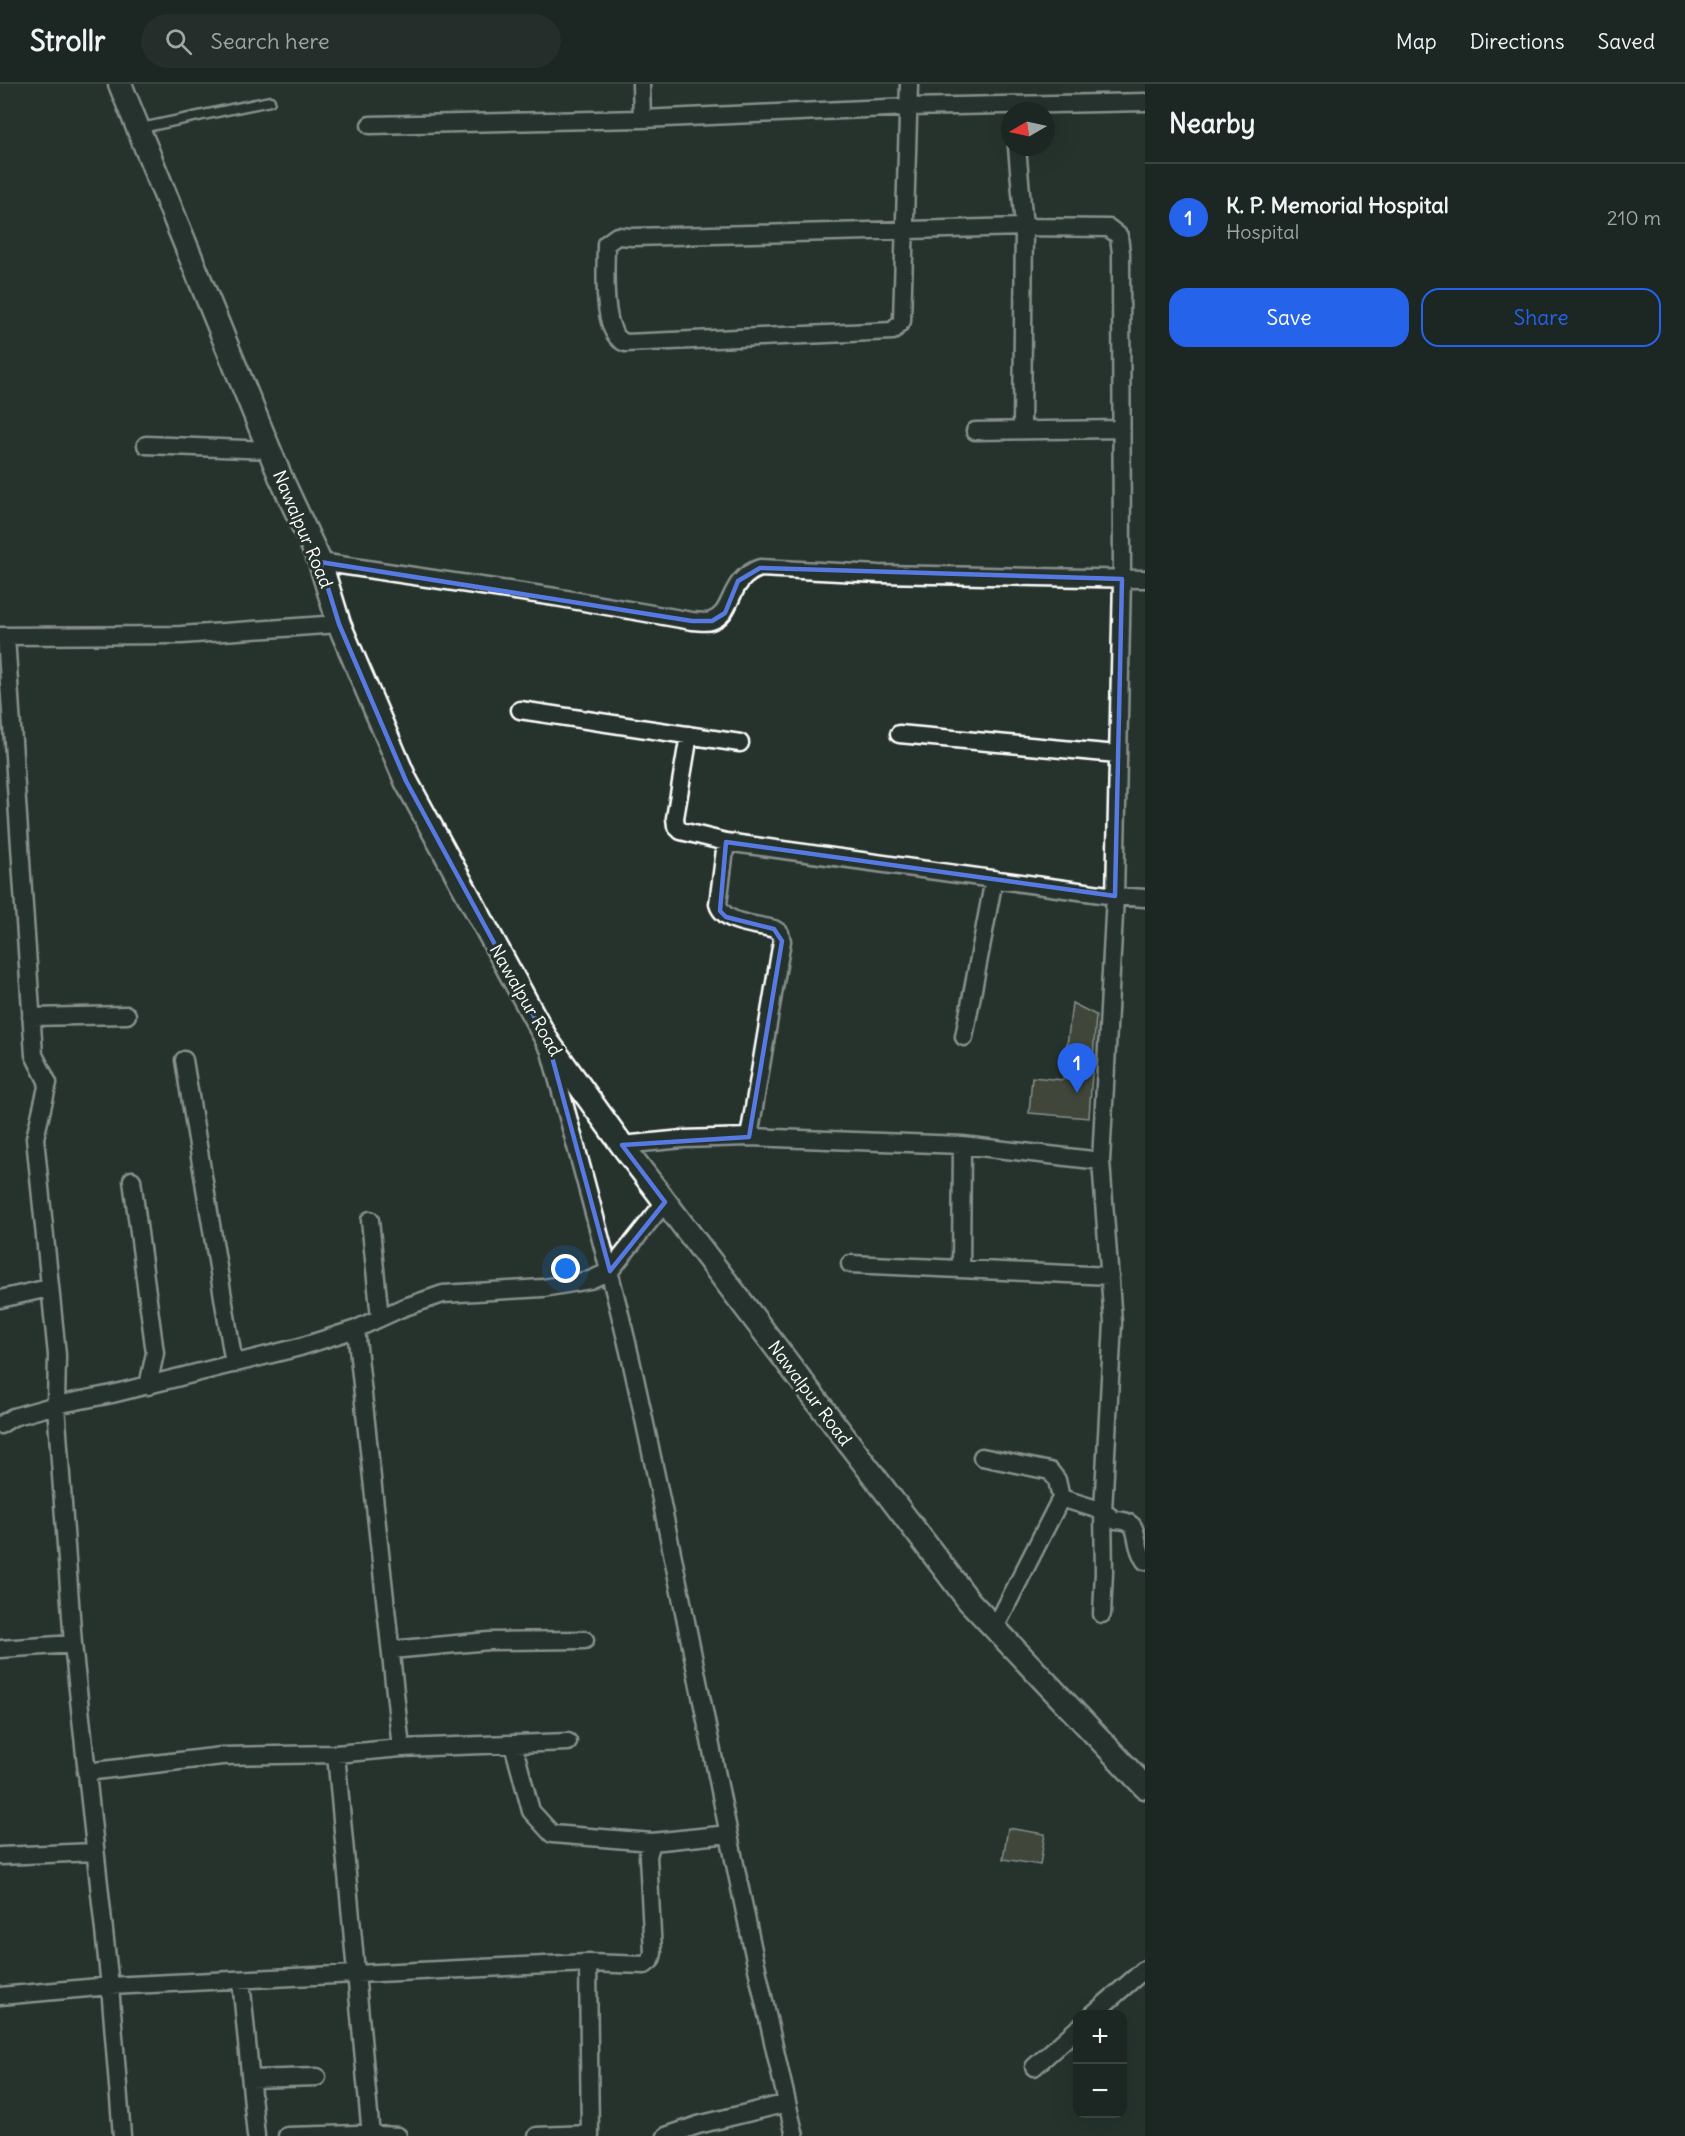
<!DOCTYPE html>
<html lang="en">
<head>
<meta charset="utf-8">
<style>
	body { margin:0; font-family:Delius,sans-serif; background:#252e2a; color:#f1f3f6 }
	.controls { position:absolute; right:18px; bottom:18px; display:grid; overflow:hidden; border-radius:12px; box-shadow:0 6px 24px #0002 }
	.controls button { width:54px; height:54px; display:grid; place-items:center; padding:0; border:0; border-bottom:2px solid #3a4340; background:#1c2622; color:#f1f3f6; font:30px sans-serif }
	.compass { position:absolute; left:1001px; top:18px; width:54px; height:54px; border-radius:50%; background:#1c2622; box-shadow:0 6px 24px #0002; rotate:261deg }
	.you { position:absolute; left:566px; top:1185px; width:21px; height:21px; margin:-15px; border:4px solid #fff; border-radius:50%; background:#1a73e8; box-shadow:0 0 0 9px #1a73e833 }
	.badge { display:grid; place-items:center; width:39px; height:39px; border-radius:50%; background:#2563eb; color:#fff; font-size:20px; font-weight:700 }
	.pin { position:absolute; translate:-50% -50px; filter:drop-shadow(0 2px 3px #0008) }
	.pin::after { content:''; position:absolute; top:32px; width:21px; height:18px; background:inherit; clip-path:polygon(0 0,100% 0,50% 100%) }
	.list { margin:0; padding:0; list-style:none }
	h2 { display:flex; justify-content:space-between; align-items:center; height:78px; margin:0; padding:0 24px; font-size:26px }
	h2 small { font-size:20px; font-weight:400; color:#a0a5a5 }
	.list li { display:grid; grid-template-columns:39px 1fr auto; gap:18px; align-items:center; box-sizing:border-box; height:108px; padding:0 24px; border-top:2px solid #3a4340 }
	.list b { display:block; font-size:22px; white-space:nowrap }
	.list p { margin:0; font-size:20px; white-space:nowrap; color:#a0a5a5 }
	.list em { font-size:20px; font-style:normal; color:#a0a5a5 }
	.actions { display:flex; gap:12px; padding:18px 24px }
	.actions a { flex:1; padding:14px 0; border:2px solid #2563eb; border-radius:18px; text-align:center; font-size:21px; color:#2563eb }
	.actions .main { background:#2563eb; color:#fff }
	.icon { flex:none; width:33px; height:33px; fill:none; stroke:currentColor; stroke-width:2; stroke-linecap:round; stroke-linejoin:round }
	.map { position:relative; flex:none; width:1145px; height:2052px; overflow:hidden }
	header { display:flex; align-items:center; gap:36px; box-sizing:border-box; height:84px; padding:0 30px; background:#1c2622; border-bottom:2px solid #3a4340 }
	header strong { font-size:28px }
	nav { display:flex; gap:33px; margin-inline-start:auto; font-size:21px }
	.search { width:420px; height:54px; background:#252e2a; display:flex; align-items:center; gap:15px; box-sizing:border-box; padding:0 21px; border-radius:33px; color:#a0a5a5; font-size:22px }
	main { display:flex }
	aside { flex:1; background:#1c2622 }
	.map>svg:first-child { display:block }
	.building { fill:#61614c; stroke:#fff; stroke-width:1.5 }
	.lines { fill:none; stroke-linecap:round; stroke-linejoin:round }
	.lane-casing { stroke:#fff; stroke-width:13 }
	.street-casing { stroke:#fff; stroke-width:21 }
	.secondary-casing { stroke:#fff; stroke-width:27 }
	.lane { stroke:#26332d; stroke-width:8 }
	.street { stroke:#26332d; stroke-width:16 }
	.secondary { stroke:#26332d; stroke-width:22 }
	.marked { fill:none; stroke:#567ae2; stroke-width:4.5; stroke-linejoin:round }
	.labels { text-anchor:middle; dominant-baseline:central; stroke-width:6; stroke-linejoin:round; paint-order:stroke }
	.street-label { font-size:18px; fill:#fff; stroke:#26332d }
</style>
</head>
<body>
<header>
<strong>Strollr</strong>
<div class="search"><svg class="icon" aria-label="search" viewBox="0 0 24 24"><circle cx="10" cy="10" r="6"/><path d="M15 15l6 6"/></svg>Search here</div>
<nav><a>Map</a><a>Directions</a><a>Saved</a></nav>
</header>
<main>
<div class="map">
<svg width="1145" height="2052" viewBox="0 0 1145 2052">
	<rect width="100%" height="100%" fill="#26332d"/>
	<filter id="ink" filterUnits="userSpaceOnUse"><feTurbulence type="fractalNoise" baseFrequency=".0167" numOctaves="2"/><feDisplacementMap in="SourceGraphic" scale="12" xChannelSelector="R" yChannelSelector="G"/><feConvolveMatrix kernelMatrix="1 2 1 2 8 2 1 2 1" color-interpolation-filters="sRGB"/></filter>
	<g filter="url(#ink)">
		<!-- building -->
		<path class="building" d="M1072 919 1096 931 1089 1034 1029 1029 1032 993 1063 996Z
			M1008 1744 1045 1750 1040 1781 1003 1775Z"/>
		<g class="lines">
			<defs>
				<path id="lane" d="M141 44 270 17"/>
				<path id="street" d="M641 0 642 35
					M370 41 642 35 909 23 1145 18
					M1017 63 1024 143 1022 345
					M975 347 1120 345
					M146 361 270 366
					M320 478 555 513 692 537C698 537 706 539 711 537 735 530 726 496 760 484L879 490 1145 495
					M0 552 181 551 339 540
					M6 553 34 971 48 999 35 1054 57 1271 56 1321 73 1560 110 1902 122 2052
					M520 626 740 659
					M899 650 1117 670
					M689 651 675 734 676 742 681 747 726 758 1115 812 1145 814
					M31 933 127 931
					M964 953 994 795
					M550 968C578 1070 607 1172 631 1276 689 1534 733 1795 795 2052
					M184 976 234 1280
					M749 1053 962 1061 1101 1077 1115 812 1122 495 1121 169 1119 152 1109 144 1024 143 633 153 617 152 606 160C606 183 600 252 626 259L893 247 902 237 909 0
					M622 1061 683 1055 749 1053 782 857 780 849 774 845C756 840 724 840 718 820L726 758
					M1101 1077 1113 1238 1103 1427 1114 1436C1145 1436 1130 1455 1145 1477
					M132 1096 155 1269 148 1302
					M370 1136 380 1234
					M850 1180 1110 1192
					M961 1185 962 1061
					M0 1215 49 1204
					M356 1245 401 1664
					M0 1341 13 1333 56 1321 112 1310 300 1263 356 1245 402 1224 443 1210 543 1204 590 1196 610 1187 665 1118
					M982 1373 1050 1387 1057 1396 1061 1414 1103 1427 1104 1488 1102 1530
					M995 1544 1061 1414
					M0 1565 73 1560
					M391 1566 489 1557 585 1556
					M513 1660 531 1727 552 1750 652 1758
					M336 1670 371 2052
					M86 1688 222 1672 336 1670 401 1664 568 1658
					M0 1772 94 1768
					M588 1879 590 2052
					M241 1896 256 2052
					M0 1912 110 1902 356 1890 588 1879 645 1881 651 1876 653 1869 648 1772 652 1758 729 1750
					M1093 1930 1145 1885
					M1034 1983 1078 1944
					M251 1995 317 1993
					M287 2052 359 2050 398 2052
					M537 2052 590 2050
					M666 2052 698 2041 787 2019"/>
				<path id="secondary" d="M120 0 280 392 320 478 339 540 406 697 548 958 622 1061 969 1517 1145 1703"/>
			</defs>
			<!-- lane casing -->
			<use href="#lane" class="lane-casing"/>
			<!-- street casing -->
			<use href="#street" class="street-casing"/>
			<!-- secondary casing -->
			<use href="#secondary" class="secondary-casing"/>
			<!-- lane -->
			<use href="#lane" class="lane"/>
			<!-- street -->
			<use href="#street" class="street"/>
			<!-- secondary -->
			<use href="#secondary" class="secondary"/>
		</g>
	</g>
	<!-- marked area -->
	<path d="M0 0H1145V2052H0ZM320 478 692 537H712L725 529 738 497 760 484 1122 495 1115 812 726 758 720 827 726 833 774 845 782 857 749 1053 622 1061 665 1118 610 1187 548 958 406 697 339 540Z" fill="#26332d" fill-opacity=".55" fill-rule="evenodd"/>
	<path class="marked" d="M320 478 692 537H712L725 529 738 497 760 484 1122 495 1115 812 726 758 720 827 726 833 774 845 782 857 749 1053 622 1061 665 1118 610 1187 548 958 406 697 339 540Z"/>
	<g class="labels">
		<!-- street labels -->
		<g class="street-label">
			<text transform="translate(303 445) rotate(67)">Nawalpur Road</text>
			<text transform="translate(526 916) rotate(60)">Nawalpur Road</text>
			<text transform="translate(810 1309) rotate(53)">Nawalpur Road</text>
		</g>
	</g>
</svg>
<div class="controls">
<button>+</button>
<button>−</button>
</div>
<svg class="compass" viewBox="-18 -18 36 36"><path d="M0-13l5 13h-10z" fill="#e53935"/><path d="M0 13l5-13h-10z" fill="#a0a5a5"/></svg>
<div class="you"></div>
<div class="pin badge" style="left:1077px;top:1009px">1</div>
</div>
<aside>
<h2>Nearby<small></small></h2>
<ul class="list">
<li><span class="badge">1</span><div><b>K. P. Memorial Hospital</b><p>Hospital</p></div><em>210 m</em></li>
</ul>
<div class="actions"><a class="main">Save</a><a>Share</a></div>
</aside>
</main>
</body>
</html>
